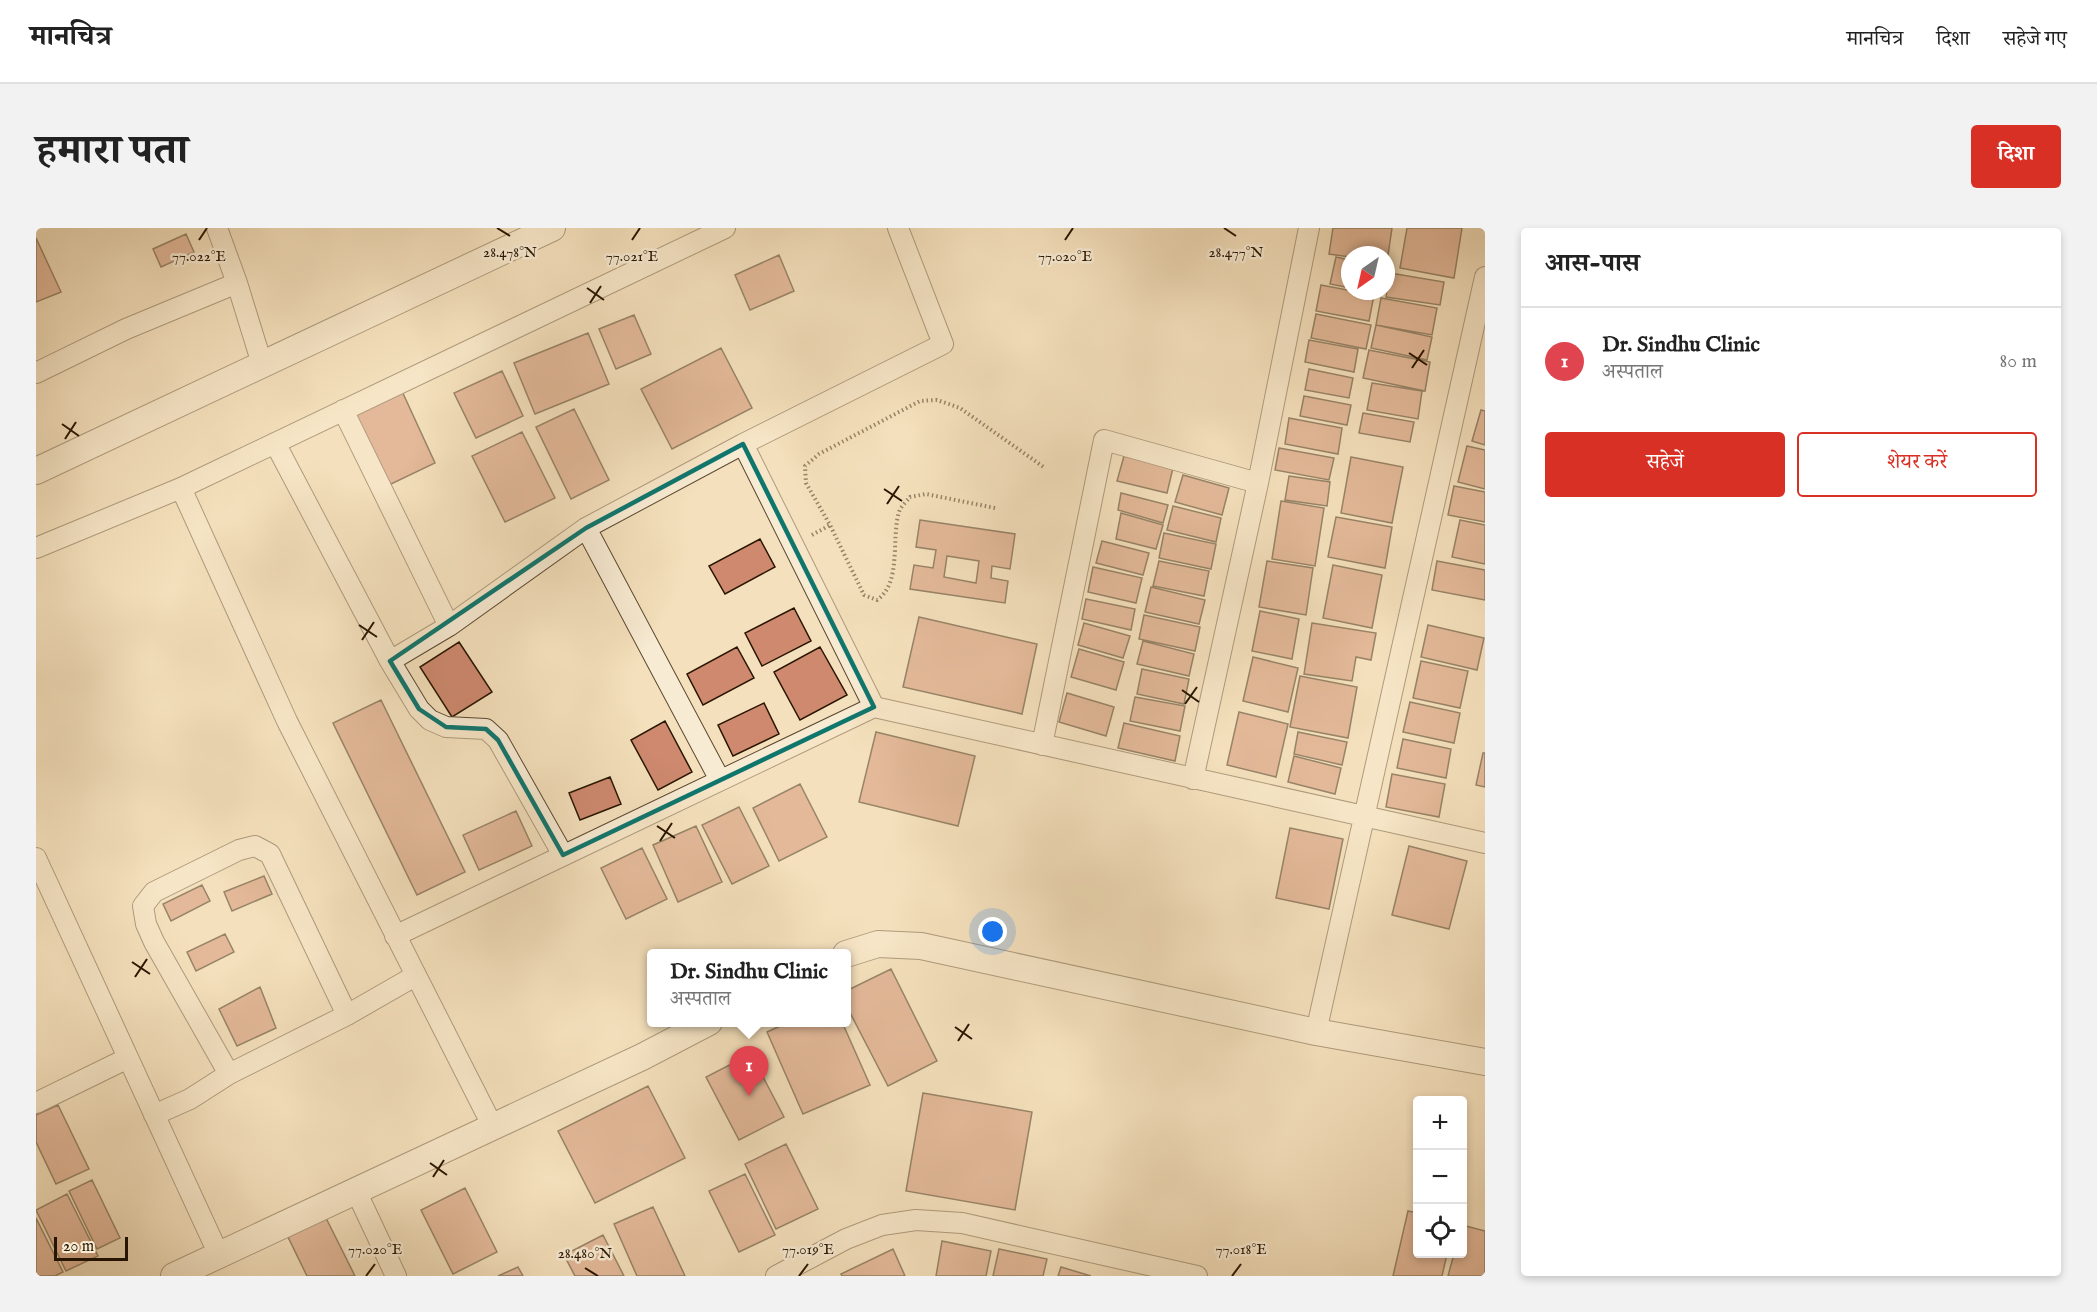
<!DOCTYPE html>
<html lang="hi">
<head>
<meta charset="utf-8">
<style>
	body { margin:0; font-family:"IM FELL English","Noto Serif Devanagari",serif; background:#f2f2f2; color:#222 }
	.controls { position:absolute; right:18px; bottom:18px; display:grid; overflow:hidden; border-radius:6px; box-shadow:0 3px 9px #0003 }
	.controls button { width:54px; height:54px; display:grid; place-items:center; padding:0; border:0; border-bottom:2px solid #e0e0e0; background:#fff; color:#222; font:30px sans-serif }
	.compass { position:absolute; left:1305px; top:18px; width:54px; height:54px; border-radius:50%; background:#fff; box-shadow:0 3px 9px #0003; rotate:214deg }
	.scale { position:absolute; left:18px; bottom:15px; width:74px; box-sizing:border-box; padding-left:6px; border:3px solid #281500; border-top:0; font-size:16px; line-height:21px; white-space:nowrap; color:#281500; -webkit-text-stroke:4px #f8ebd3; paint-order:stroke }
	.you { position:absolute; left:957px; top:704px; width:21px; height:21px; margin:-15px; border:4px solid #fff; border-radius:50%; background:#1a73e8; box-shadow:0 0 0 9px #1a73e833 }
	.badge { display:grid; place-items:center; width:39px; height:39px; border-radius:50%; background:#d93025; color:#fff; font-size:20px; font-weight:700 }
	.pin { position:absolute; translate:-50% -50px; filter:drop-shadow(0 2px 3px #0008) }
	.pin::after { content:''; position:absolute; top:32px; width:21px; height:18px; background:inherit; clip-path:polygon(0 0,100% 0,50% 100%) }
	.popup { position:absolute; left:611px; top:721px; width:204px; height:78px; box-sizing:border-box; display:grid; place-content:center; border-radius:6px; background:#fff; filter:drop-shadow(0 2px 4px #0005); font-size:20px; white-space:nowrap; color:#767676 }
	.popup b { font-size:22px; color:#222 }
	.popup::after { content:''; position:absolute; left:50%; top:100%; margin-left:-12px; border:12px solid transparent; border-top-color:#fff }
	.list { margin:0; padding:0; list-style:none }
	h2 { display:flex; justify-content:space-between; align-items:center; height:78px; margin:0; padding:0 24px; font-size:26px }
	h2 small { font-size:20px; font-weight:400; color:#767676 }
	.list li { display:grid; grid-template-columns:39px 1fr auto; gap:18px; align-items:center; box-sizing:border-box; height:108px; padding:0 24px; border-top:2px solid #e0e0e0 }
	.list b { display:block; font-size:22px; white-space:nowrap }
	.list p { margin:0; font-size:20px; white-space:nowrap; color:#767676 }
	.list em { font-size:20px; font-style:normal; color:#767676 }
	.actions { display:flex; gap:12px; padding:18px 24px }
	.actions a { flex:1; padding:14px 0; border:2px solid #d93025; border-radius:6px; text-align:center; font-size:21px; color:#d93025 }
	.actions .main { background:#d93025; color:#fff }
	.icon { flex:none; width:33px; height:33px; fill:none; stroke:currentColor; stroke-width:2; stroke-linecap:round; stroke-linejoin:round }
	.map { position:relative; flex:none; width:1449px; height:1048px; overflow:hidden; border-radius:6px }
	header { display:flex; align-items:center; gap:36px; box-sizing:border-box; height:84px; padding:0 30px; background:#fff; border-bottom:2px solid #e0e0e0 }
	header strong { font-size:28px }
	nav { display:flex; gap:33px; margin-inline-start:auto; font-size:21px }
	.intro { display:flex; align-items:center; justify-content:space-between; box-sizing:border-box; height:144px; padding:0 36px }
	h1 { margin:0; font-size:42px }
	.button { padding:15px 27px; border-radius:6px; background:#d93025; color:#fff; font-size:21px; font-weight:700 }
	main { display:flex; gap:36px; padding:0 36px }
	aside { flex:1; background:#fff; border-radius:6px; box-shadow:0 3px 9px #0003 }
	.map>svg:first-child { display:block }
	.building { fill:#ce896f; stroke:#281500; stroke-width:1.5; fill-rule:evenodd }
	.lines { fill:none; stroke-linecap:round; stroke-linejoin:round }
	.minor-casing { stroke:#5b482f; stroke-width:22 }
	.tertiary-casing { stroke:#5b482f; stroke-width:28 }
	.path { stroke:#281500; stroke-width:4; stroke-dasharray:1.5 3; stroke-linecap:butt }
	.minor { stroke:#f8ebd3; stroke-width:20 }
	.tertiary { stroke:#f8ebd3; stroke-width:26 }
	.marked { fill:none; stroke:#0f766e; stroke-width:4.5; stroke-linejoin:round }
	.ticks { fill:none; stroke:#281500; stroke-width:2 }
	.ticks-label { font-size:15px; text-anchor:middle; fill:#281500; stroke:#f8ebd3; stroke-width:5; stroke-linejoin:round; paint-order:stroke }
</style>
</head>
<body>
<header>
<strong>मानचित्र</strong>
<nav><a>मानचित्र</a><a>दिशा</a><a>सहेजे गए</a></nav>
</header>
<div class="intro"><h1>हमारा पता</h1><a class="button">दिशा</a></div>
<main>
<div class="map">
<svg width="1449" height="1048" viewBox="0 0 1449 1048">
	<rect width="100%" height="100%" fill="#f4e0bc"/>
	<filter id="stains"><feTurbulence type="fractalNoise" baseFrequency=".00333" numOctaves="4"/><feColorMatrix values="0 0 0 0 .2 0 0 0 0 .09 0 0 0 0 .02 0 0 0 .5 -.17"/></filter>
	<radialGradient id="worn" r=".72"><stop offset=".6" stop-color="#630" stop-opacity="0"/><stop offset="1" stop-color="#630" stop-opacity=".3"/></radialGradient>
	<!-- building -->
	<path class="building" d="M1297 0H1356L1351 34 1350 27H1314V29L1293 26Z
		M1371 0H1426L1418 50 1364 40Z
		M150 6 158 24 125 39 117 21Z
		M0 10 25 64 0 74Z
		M743 27 758 63 714 82 699 47Z
		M1300 29 1314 32V60L1294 56Z
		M1354 45 1408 54 1404 77 1350 69Z
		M1285 57 1338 67 1333 93 1280 83Z
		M1345 70 1401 80 1396 107 1340 97Z
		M1280 86 1335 97 1330 121 1275 110Z
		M598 87 615 126 580 141 563 101Z
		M1340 97 1396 109 1391 132 1335 120Z
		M552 105 573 156 499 186 478 135Z
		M1273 112 1322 121 1318 144 1269 134Z
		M685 120 716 180 636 221 605 161Z
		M1333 122 1394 134 1389 163 1327 150Z
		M1273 141 1317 150 1313 170 1269 162Z
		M466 143 487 188 440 210 418 165Z
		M1336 155 1386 163 1382 191 1331 182Z
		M365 161 399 235 353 257 318 183Z
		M1268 168 1315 177 1311 197 1264 188Z
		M538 181 573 252 535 271 500 199Z
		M1445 182 1449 183V217L1436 213Z
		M1327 185 1378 194 1374 214 1323 205Z
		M1253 190 1306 200 1302 226 1249 216Z
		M486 204 519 270 469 294 436 228Z
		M1431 218 1449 222V261L1422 254Z
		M1243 220 1298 230 1293 252 1239 242Z
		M1088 228 1137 240 1131 265 1081 253Z
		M1315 229 1367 239 1356 295 1305 285Z
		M1147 247 1193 260 1186 287 1139 274Z
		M1253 248 1294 254 1291 278 1249 272Z
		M1418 258 1449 264V294L1412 287Z
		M1085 265 1132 277 1127 295 1082 282Z
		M1245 273 1288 280 1279 338 1236 331Z
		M1137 278 1185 290 1180 314 1131 302Z
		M1085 285 1127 297 1120 321 1080 311Z
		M1300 289 1356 299 1349 340 1292 329Z
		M884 292 979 306 974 341 956 338 955 350 972 353 969 375 874 361 878 337 897 340 900 322 880 319ZM911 328 943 333 940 355 908 349Z
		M1424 292 1449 297V336L1416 329Z
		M1128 305 1180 316 1175 341 1123 330Z
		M724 311 739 339 689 366 673 338Z
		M1066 313 1113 325 1107 347 1060 335Z
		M1123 333 1173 343 1168 368 1117 358Z
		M1231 333 1277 340 1270 387 1223 379Z
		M1401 333 1449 342V372L1396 362Z
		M1297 337 1346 347 1336 400 1287 390Z
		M1057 339 1106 350 1100 375 1052 364Z
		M1115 359 1169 372 1163 396 1109 384Z
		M1050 371 1099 381 1095 402 1046 391Z
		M758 380 775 413 726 438 709 405Z
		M1224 383 1263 391 1256 431 1216 423Z
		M1108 387 1164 399 1159 423 1103 411Z
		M883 389 1001 416 986 486 867 459Z
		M1048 395 1094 408 1087 430 1042 417Z
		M1276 395 1340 405 1335 432 1320 429 1316 453 1268 446Z
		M1392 397 1448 410 1441 442 1385 429Z
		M1107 413 1158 426 1153 448 1101 436Z
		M423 414 456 464 416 489 384 439Z
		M701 419 718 450 667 477 651 446Z
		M784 419 811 467 764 492 738 444Z
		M1043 421 1088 434 1080 462 1035 449Z
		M1217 429 1262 440 1252 484 1207 473Z
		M1385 433 1432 443 1424 480 1377 470Z
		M1106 441 1153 451 1148 476 1101 466Z
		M1264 448 1321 459 1312 510 1254 499Z
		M1031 465 1078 479 1070 508 1023 494Z
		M1099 469 1149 478 1144 503 1094 493Z
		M345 472 429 644 381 667 297 495Z
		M1374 474 1424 485 1418 515 1367 504Z
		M728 475 743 506 697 528 682 497Z
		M1203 484 1252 496 1240 549 1191 537Z
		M629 493 656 544 622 562 595 512Z
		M1088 495 1144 508 1139 533 1082 520Z
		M840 504 939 528 922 598 823 574Z
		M1262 504 1311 514 1306 537 1258 526Z
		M1367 511 1415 521 1410 550 1361 540Z
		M1447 525H1449V559L1440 557Z
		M1258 528 1305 540 1299 566 1252 554Z
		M1356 546 1409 556 1403 589 1350 579Z
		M574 549 585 576 544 592 533 565Z
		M764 556 791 609 743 633 717 580Z
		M703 579 733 638 696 656 666 597Z
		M480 583 496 618 443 642 427 607Z
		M660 598 686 654 642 674 617 617Z
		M1254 600 1307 611 1293 681 1240 670Z
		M1373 618 1431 633 1413 701 1356 687Z
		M606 620 631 671 590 691 565 640Z
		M228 648 236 666 196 683 188 664Z
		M166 657 174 673 135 693 127 676Z
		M189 706 198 724 160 743 151 724Z
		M855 741 901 833 852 858 810 777V763Z
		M224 759 240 800 201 818 183 781Z
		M753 794H806L834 857 767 886 731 804Z
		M715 826 748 889 703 912 670 849Z
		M612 858 649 930 559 975 522 903Z
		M887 865 996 884 979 982 870 963Z
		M22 877 53 941 20 956 0 914V887Z
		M750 916 782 981 740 1001 709 936Z
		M709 946 739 1007 703 1024 673 963Z
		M56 952 84 1010 61 1021 33 963Z
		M429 960 461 1024 417 1046 385 982Z
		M31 966 62 1028 30 1043 0 982Z
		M617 979 649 1048H601L578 996Z
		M1372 983 1382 985V1026H1411L1406 1048H1357Z
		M0 990 27 1044 19 1048H0Z
		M290 990 319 1048H271L252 1009Z
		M1426 997 1449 1003V1048H1412L1418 1026H1426Z
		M567 1007 588 1048H539L528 1027Z
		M906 1013 955 1023 950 1048H900Z
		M857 1021 869 1048H806L805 1046Z
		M963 1021 1011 1031 1007 1048H957Z
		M482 1039 487 1048H462Z
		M1025 1039 1055 1048H1022Z"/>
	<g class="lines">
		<defs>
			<path id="minor" d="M181 0 201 55 226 136
				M0 145 90 101 201 55
				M307 182 413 398
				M239 215 354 433 383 481 394 492 410 499 450 501 462 512 527 627
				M707 216 838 479
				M145 260 251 493 457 899
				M550 300 684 552
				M0 320 145 260 689 0
				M354 433 413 398 550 300 707 216 907 116 862 0
				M1006 517 1068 212 1222 255
				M1157 551 1222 255 1273 0
				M0 630 183 1027
				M359 708 838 479 1449 615
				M1280 804 1449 49
				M193 846 118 714 110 696 107 678 118 664 203 622 219 618 234 626 311 787
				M0 875 92 830
				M118 887 154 871 193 846 311 787 379 748
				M320 963 360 1048
				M740 1048 810 1011 846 997 880 992 926 995 1161 1048"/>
			<path id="tertiary" d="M0 243 516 0
				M810 726 842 716 885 718 1280 804 1449 834
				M138 1048 606 829 673 794"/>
		</defs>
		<!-- minor casing -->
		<use href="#minor" class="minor-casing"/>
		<!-- tertiary casing -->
		<use href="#tertiary" class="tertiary-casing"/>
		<!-- path -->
		<path class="path" d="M959 280 890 266 874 269C871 273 865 278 863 284 855 310 866 355 841 372L828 367 794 297 770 255 769 238 783 226 884 173 901 172 924 180 1009 240
			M776 307 794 297"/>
		<!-- minor -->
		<use href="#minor" class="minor"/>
		<!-- tertiary -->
		<use href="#tertiary" class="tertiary"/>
	</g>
	<!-- marked area -->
	<path d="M0 0H1449V1048H0ZM707 216 838 479 527 627 462 512 450 501 410 499 383 481 354 433 550 300Z" fill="#f4e0bc" fill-opacity=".55" fill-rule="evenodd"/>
	<path class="marked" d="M707 216 838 479 527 627 462 512 450 501 410 499 383 481 354 433 550 300Z"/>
	<!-- ticks -->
	<path class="ticks" d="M461 0 474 8M1188 0 1200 8M163 12 171 0M596 12 604 0M1029 12 1037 0M551 60 568 72M554 75 565 58M1373 125 1391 137M1376 140 1388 122M26 196 43 208M29 211 40 194M848 261 866 273M851 276 863 258M323 397 341 409M326 412 338 394M1146 462 1163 474M1149 476 1161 459M621 598 639 610M624 613 636 595M96 734 114 746M99 749 111 731M919 799 936 811M922 813 933 796M394 935 411 947M397 949 408 932M549 1040 562 1048M330 1048 339 1036M763 1048 772 1036M1196 1048 1205 1036"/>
	<g class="ticks-label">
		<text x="474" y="29">28.478°N</text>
		<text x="1200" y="29">28.477°N</text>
		<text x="163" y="33">77.022°E</text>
		<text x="596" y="33">77.021°E</text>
		<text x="1029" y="33">77.020°E</text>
		<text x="339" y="1026">77.020°E</text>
		<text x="772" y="1026">77.019°E</text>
		<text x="1205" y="1026">77.018°E</text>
		<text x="549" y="1030">28.480°N</text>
	</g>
	<rect width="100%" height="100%" filter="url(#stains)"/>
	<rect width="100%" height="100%" fill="url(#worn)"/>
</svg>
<div class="controls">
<button>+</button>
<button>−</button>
<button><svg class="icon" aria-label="locate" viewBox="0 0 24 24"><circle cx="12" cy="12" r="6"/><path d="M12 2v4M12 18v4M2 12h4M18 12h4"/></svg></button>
</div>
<svg class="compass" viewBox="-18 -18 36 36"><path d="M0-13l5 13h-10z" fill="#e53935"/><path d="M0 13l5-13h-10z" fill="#767676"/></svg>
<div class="scale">20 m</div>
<div class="you"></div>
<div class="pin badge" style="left:713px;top:868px;background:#e0444e">1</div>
<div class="popup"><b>Dr. Sindhu Clinic</b>अस्पताल</div>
</div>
<aside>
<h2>आस-पास<small></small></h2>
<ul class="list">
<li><span class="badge" style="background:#e0444e">1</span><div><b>Dr. Sindhu Clinic</b><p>अस्पताल</p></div><em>80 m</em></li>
</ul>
<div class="actions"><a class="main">सहेजें</a><a>शेयर करें</a></div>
</aside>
</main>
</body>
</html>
